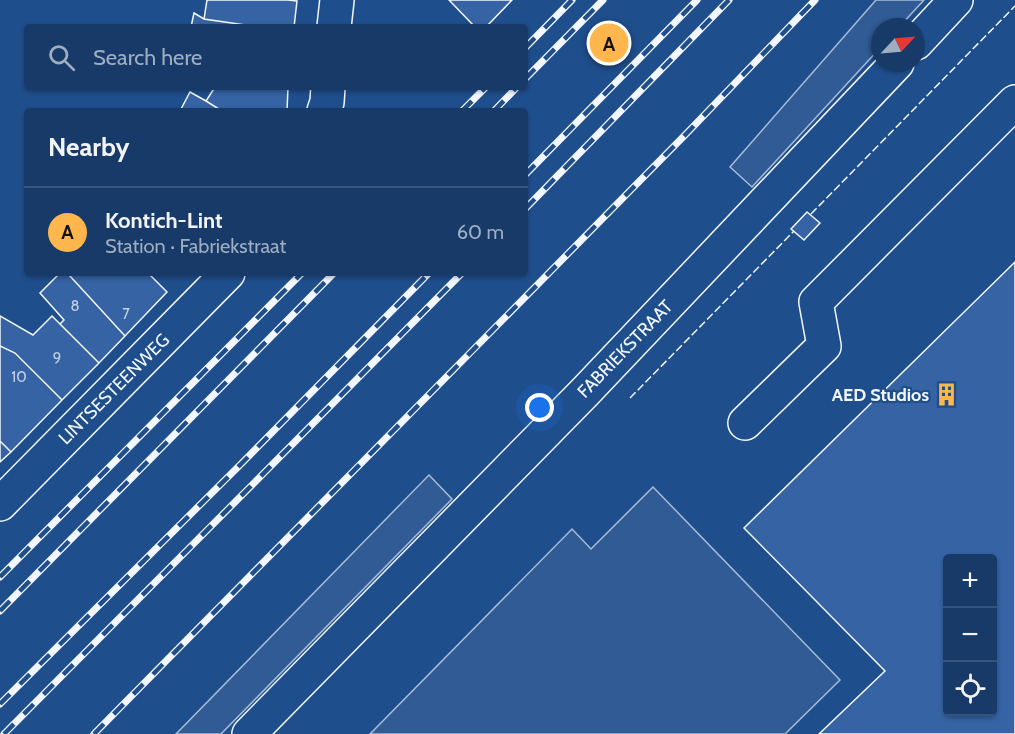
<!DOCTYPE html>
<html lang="en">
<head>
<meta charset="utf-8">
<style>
	body { margin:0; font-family:Cabin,sans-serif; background:#20416f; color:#f1f3f6 }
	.controls { position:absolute; right:18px; bottom:18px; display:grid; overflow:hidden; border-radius:6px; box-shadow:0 2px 4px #0004 }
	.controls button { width:54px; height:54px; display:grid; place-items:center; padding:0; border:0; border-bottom:2px solid #36547d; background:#173a69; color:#f1f3f6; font:30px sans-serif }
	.compass { position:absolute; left:871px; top:18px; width:54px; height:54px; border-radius:50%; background:#173a69; box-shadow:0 2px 4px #0004; rotate:64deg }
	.you { position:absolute; left:540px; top:408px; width:21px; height:21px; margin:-15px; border:4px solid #fff; border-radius:50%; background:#1a73e8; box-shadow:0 0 0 9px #1a73e833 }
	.badge { display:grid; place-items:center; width:39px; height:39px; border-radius:50%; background:#ffb74d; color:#111; font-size:20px; font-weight:700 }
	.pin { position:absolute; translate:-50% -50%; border:3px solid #fff; box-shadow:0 2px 6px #0006 }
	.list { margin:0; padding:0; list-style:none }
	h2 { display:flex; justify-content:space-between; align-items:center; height:78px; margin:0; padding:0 24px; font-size:26px }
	h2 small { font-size:20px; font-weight:400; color:#9eadc0 }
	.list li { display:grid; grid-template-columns:39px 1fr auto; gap:18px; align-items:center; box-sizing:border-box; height:90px; padding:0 24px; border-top:2px solid #36547d }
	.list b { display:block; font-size:22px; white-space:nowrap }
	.list p { margin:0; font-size:20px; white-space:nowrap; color:#9eadc0 }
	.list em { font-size:20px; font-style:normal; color:#9eadc0 }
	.icon { flex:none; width:33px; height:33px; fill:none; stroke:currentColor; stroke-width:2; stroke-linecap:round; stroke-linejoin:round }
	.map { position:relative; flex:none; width:1015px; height:734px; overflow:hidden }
	.search { position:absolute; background:#173a69; box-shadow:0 2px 4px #0004; left:24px; top:24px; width:504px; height:66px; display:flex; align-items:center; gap:15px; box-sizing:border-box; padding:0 21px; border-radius:6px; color:#9eadc0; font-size:22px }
	.panel { position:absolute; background:#173a69; box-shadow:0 2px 4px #0004; left:24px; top:108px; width:504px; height:168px; border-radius:6px }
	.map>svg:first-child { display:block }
	.built { fill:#305b95; stroke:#a8bbd7; stroke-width:1.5 }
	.building { fill:#3563a3; stroke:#f2f6ff; stroke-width:1.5; fill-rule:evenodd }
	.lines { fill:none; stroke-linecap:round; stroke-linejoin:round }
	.minor-casing { stroke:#f2f6ff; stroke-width:36 }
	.minor { stroke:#1f4e8c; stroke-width:33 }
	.rail-casing { stroke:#f2f6ff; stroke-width:7 }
	.rail { stroke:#1f4e8c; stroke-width:4.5; stroke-dasharray:14; stroke-linecap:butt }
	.fence { stroke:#f2f6ff; stroke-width:1.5; stroke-dasharray:8 3; stroke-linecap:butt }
	.labels { text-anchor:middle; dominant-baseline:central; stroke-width:4.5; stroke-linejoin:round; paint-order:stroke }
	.number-label { font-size:15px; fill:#c3d1e8 }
	.street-label { font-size:18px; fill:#f2f6ff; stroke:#1f4e8c }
	.poi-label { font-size:18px; font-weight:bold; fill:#f2f6ff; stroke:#1f4e8c; text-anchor:end }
</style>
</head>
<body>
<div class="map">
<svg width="1015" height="734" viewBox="0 0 1015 734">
	<rect width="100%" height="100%" fill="#1f4e8c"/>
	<!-- built -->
	<path class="built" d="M876 0H924L899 27H880V48L752 187 730 167Z
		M429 475 452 499 221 734H176Z
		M653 487 840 680 785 734H370L572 529 591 549Z"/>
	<!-- building -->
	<path class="building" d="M207 0H288L297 1 294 27H260L204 19Z
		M449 0H512L486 27H475Z
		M194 13 204 19 260 27H191Z
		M215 87H288L287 111H222L206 101Z
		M190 92 206 101 222 111H180Z
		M807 212 820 223 804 240 791 229Z
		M1015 262V734H819L885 671 744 528ZM948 558H992V712H948Z
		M60 273H66L70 276 125 336 99 363 60 324 64 320 40 293Z
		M74 273H148L167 292 125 336 70 276Z
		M0 316 33 335 52 316 99 363 62 400 15 353 0 346Z
		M0 346 15 353 62 400 11 452 0 441Z
		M0 441 11 452 0 462Z"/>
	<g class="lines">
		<defs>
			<path id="minor" d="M334 27 337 0
				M916 43 956 0
				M324 111 327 102 328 87
				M745 423 824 346 816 302 1015 102
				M0 504 228 273
				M249 734 585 392 897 63"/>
		</defs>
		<!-- minor casing -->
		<use href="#minor" class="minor-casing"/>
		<!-- minor -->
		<use href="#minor" class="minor"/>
		<defs>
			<path id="rail" d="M525 48 572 0
				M525 79 603 0
				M462 111 486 87
				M494 111 517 87
				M525 175 697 0
				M525 209 729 0
				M0 577 302 273
				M0 611 334 273
				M0 704 241 464 429 273
				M4 734 258 479 462 273
				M94 734 687 133 815 0"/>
		</defs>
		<!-- rail casing -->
		<use href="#rail" class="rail-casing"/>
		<!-- rail -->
		<use href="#rail" class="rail"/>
		<!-- fence -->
		<path class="fence" d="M811 214 1015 6
			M630 398 794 231"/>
	</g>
	<!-- icons -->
	<defs>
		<symbol id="building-bare" viewBox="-9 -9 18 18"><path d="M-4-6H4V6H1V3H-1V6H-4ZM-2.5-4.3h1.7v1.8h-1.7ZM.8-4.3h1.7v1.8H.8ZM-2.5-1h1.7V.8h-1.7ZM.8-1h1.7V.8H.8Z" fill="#ffb74d" stroke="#1f4e8c" stroke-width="2.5" paint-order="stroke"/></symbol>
	</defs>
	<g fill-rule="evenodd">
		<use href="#building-bare" x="930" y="378" width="33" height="33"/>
	</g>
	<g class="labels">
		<!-- number labels -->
		<g class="number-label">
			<text x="75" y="306">8</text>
			<text x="126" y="314">7</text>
			<text x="57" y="358">9</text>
			<text x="19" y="377">10</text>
		</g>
		<!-- street labels -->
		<g class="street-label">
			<text transform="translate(625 349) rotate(-46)">FABRIEKSTRAAT</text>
			<text transform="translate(114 389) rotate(-45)">LINTSESTEENWEG</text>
		</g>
		<!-- poi labels -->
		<g class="poi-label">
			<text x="929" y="395">AED Studios</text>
		</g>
	</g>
</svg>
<div class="controls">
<button>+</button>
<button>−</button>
<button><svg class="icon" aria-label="locate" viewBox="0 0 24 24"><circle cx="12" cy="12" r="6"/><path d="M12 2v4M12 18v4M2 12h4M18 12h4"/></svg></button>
</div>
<svg class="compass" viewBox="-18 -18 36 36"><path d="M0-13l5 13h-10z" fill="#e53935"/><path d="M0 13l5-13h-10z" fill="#9eadc0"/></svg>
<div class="you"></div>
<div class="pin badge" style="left:609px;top:43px">A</div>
<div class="search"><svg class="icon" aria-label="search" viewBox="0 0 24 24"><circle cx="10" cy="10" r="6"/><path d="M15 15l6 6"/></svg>Search here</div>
<section class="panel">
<h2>Nearby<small></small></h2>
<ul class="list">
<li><span class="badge">A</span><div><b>Kontich-Lint</b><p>Station · Fabriekstraat</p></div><em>60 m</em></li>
</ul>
</section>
</div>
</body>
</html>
